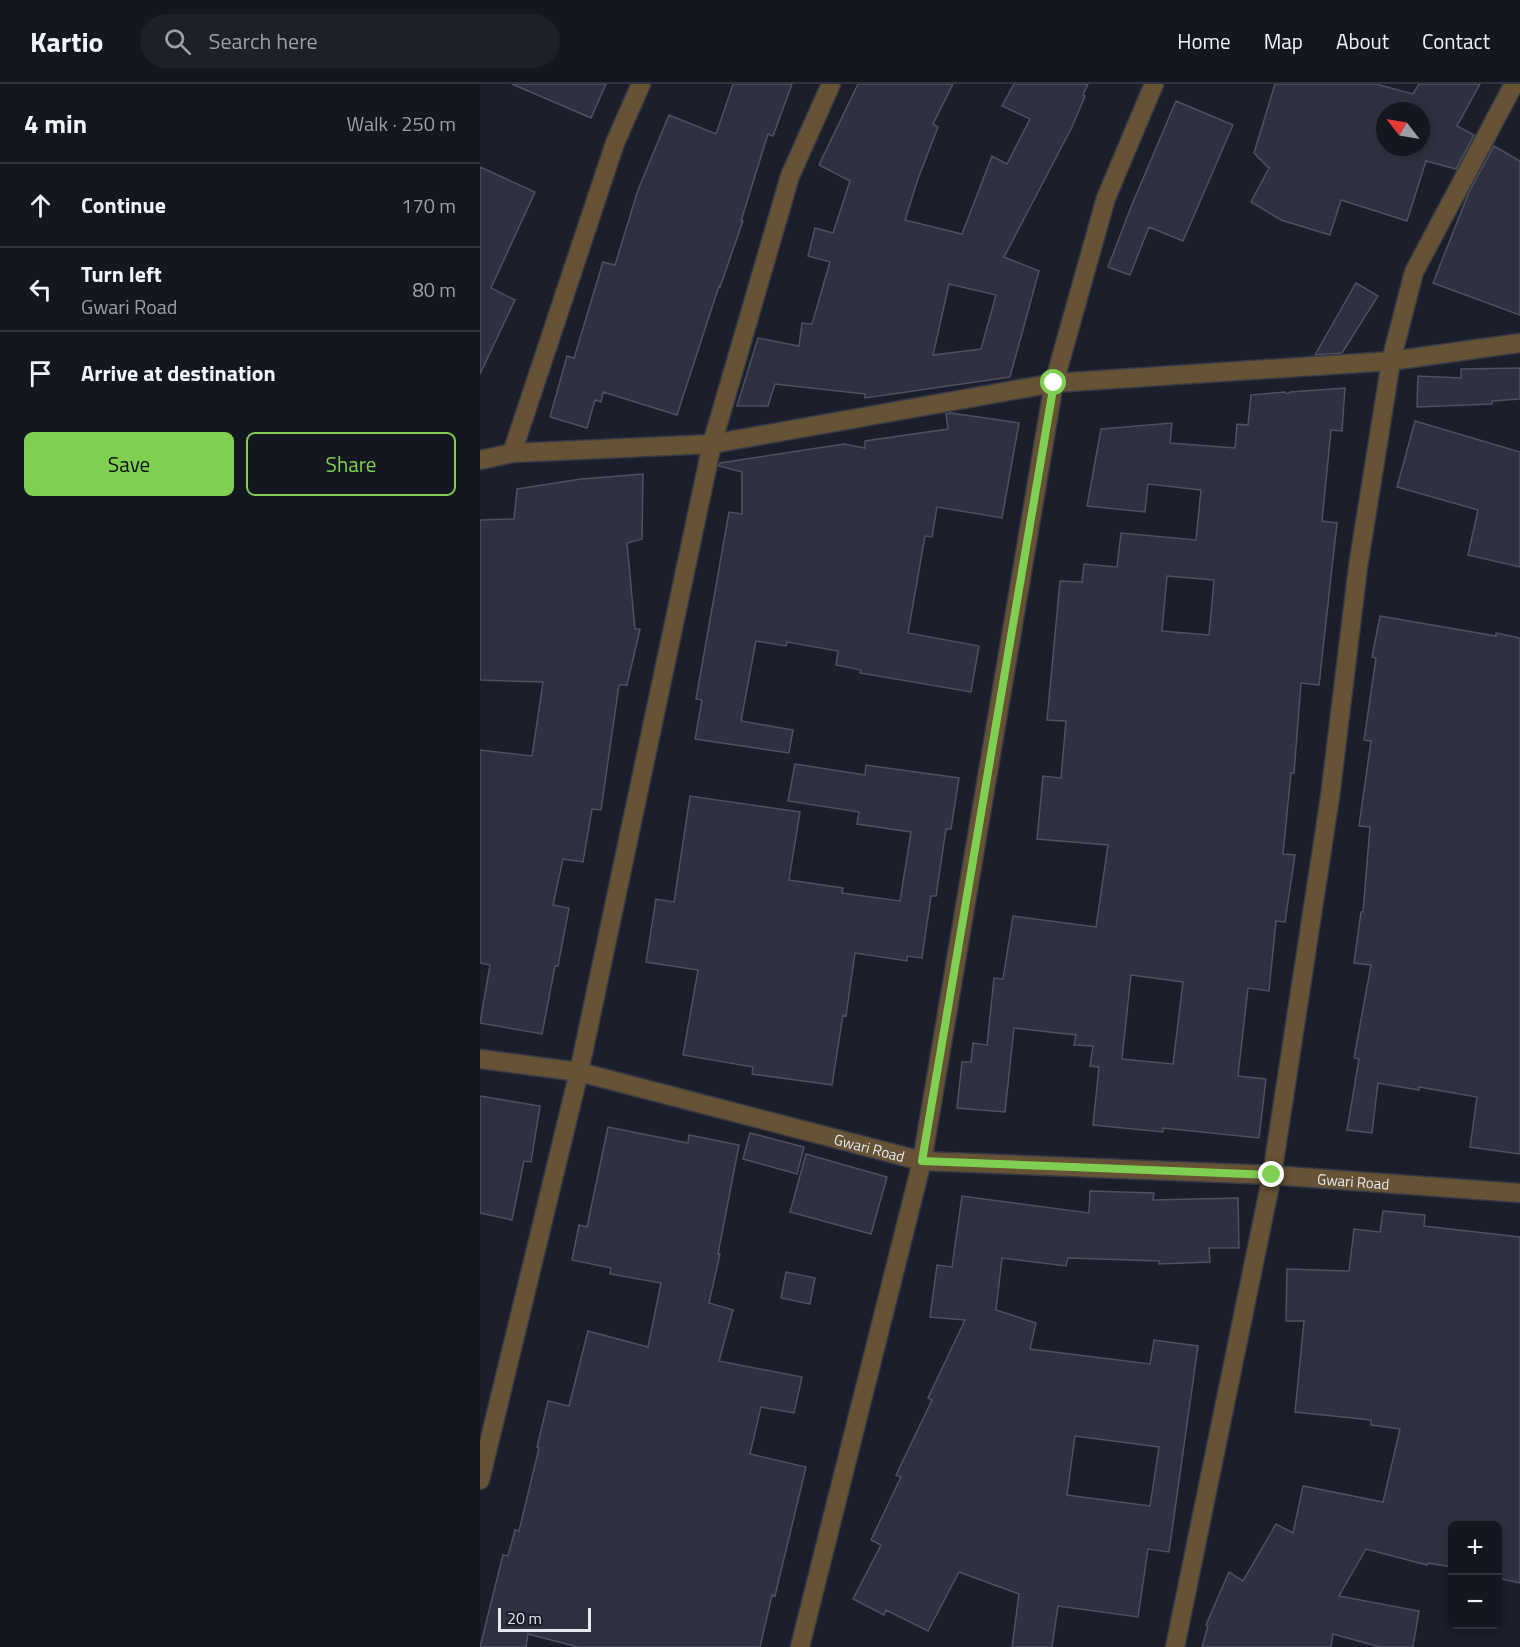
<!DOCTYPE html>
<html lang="en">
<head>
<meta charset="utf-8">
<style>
	body { margin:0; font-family:"Titillium Web",sans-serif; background:#1d1f29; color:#f1f3f6 }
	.controls { position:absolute; right:18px; bottom:18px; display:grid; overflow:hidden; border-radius:9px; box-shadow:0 3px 9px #0003 }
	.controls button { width:54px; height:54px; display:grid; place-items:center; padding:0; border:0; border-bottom:2px solid #33353e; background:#141620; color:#f1f3f6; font:30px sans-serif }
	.compass { position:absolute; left:896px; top:18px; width:54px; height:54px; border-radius:50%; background:#141620; box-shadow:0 3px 9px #0003; rotate:301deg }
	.scale { position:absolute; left:18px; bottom:15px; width:93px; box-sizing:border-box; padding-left:6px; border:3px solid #e5e8f1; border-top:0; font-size:16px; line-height:21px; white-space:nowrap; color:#e5e8f1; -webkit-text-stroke:4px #1b1e2b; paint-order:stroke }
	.stop { position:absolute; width:18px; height:18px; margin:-14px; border:4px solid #7fd052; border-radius:50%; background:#fff }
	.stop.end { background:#7fd052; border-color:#fff; box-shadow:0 2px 6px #0008 }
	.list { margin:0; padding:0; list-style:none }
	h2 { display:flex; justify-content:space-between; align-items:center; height:78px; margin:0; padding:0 24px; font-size:26px }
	h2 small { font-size:20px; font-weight:400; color:#9d9fa5 }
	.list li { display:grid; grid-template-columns:39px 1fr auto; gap:18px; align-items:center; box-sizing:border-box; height:84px; padding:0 24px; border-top:2px solid #33353e }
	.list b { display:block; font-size:22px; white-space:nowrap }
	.list p { margin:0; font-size:20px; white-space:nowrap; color:#9d9fa5 }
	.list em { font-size:20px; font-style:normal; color:#9d9fa5 }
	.actions { display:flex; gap:12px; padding:18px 24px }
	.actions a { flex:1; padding:14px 0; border:2px solid #7fd052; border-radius:9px; text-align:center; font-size:21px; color:#7fd052 }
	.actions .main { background:#7fd052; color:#111 }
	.icon { flex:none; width:33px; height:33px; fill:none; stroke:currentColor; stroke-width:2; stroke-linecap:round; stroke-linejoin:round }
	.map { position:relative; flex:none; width:1040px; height:1563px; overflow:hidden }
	header { display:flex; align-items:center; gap:36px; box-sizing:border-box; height:84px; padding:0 30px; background:#141620; border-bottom:2px solid #33353e }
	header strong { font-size:28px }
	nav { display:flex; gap:33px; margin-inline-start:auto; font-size:21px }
	.search { width:420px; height:54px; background:#1d1f29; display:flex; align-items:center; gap:15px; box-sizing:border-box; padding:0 21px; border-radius:33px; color:#9d9fa5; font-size:22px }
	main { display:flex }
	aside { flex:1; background:#141620 }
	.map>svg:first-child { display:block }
	.building { fill:#2e3240; stroke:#4d5160; stroke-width:1.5; fill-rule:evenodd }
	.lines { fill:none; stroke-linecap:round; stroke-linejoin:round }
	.minor-casing { stroke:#373a47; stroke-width:21 }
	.minor { stroke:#665234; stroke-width:18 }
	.route { stroke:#7fd052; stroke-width:8 }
	.labels { text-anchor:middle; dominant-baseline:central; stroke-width:4.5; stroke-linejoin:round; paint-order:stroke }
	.street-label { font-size:15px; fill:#e5e8f1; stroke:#1b1e2b }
</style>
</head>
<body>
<header>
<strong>Kartio</strong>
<div class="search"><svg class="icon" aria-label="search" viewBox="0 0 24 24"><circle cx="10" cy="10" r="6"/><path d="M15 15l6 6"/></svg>Search here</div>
<nav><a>Home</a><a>Map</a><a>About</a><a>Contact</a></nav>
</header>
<main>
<aside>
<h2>4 min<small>Walk · 250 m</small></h2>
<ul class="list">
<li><svg class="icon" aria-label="ahead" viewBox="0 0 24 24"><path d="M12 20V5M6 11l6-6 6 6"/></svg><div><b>Continue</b></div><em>170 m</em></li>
<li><svg class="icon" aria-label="left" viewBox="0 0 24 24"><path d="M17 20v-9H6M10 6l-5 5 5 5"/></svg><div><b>Turn left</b><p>Gwari Road</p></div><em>80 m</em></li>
<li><svg class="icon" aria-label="arrive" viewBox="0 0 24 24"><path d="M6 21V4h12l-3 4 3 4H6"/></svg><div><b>Arrive at destination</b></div></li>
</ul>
<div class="actions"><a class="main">Save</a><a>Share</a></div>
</aside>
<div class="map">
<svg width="1040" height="1563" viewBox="0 0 1040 1563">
	<rect width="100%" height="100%" fill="#1b1e2b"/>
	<!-- building -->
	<path class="building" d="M32 0H126L111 34Z
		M253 0H312L293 52 288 50 261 137H263L240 203 239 202 197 331 123 308 121 318 115 316 107 344 70 333 87 272 94 274 123 178 135 181 158 106 189 31 236 50Z
		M378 0H473L453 40 458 43 438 95 425 136 482 150 512 72 527 80 550 35 522 22 534 0H608L603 11 605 12 592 43 524 173 559 187 530 293 385 314V310L295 300 288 322H257L278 254 319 262 322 239 332 240 350 178 328 172 335 144 353 149 370 97 339 81ZM469 200 516 211 501 265 453 271Z
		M795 0H896L933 10 939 0H1000L977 42 994 51 976 85 946 77 927 137 861 116 850 151 801 136 771 118 789 84 774 69ZM905 27H941V63H905Z
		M696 17 753 41 703 157 669 143 650 191 628 183 651 123Z
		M1014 62 1040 77V231L953 199 989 108Z
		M0 83 55 108 11 204 35 216 0 290Z
		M876 199 898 212 862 269 835 271Z
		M1040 284V315L1012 317V320L937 323 938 292 981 294V285Z
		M865 304 862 347 851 346 842 437 857 439 839 601 821 599 814 689H811L803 770 815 771 805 838 796 837 789 907 768 904 758 992 786 995 779 1054 683 1044V1048L613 1041 619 983 610 982 613 962 594 961 596 951 534 944 525 1028 477 1024 482 978H491L493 959 507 961 514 894 523 895 533 832 616 843 628 761 557 755 563 692 581 694 586 637 567 636 580 497 602 498 604 480 637 483 641 449 716 456 721 406 668 400 665 428 607 422 621 345 692 339 690 359 755 364 757 340 768 341 771 311 805 308 808 310 810 308ZM687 492 734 496 729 551 682 547ZM651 891 703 898 693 980 642 975Z
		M471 329 539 339 522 434 457 423 452 453 445 452 428 549 499 562 491 608 380 589 381 586 356 581 358 567 307 558 306 562 276 557 261 637 313 646 309 669 215 655 222 616 216 615 249 428 262 430V388L239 382 240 379 364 360 385 364V357L468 345 466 330Z
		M935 337 1040 368V483L988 471 998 426 917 403Z
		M163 390 162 455 147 459 155 545H160L147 601H139L121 726 112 725 103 778 83 775 73 821 89 824 78 882H75L62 950 0 939 10 881 0 879V666L52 672 63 598 0 596V436L34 435 37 405 101 395Z
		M900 532 1016 552V549L1040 554V1070L990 1063 997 1013 939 1003V1006L898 999 892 1049 867 1046 879 975 874 974 891 881 874 879 881 828H883L890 743 879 742 891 657 884 656 896 574 892 573Z
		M315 680 385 691 386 681 479 694 471 745H466L456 812H451L442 874 427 872V877L375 869 366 932 363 931 352 1001 272 990 273 983 203 971 218 886 166 878 176 815 194 818 210 712 320 728 309 796 363 804 362 809 420 817 431 748 377 740 379 728 308 717Z
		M0 1012 60 1022 51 1078 44 1077 32 1136 0 1129Z
		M128 1043 208 1059 209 1051 259 1061 238 1170H240L229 1219 253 1226 239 1277 322 1293 314 1329 281 1323 270 1370 326 1383 295 1512 292 1511 280 1563H98L48 1550 46 1563H0L23 1471 28 1472 35 1446 39 1447 59 1364 57 1363 68 1317 89 1322 108 1247 168 1263 181 1199 130 1190 131 1184 92 1176 99 1141 107 1143Z
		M270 1049 324 1063 317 1090 263 1075Z
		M326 1070 407 1093 391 1150 310 1128Z
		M610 1107 674 1109 673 1116 758 1114 759 1164H729L730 1178 679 1180V1177L588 1174 586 1182 522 1174 516 1226 556 1239 550 1265 670 1280 674 1256 718 1262 689 1468 668 1465 658 1533 578 1522 572 1563H532L539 1510 479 1488 448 1547 406 1526 404 1531 373 1515 401 1461 391 1456 421 1393 416 1391 452 1316 448 1314 485 1236 450 1233 457 1181 472 1183 482 1112 609 1129ZM595 1352 679 1363 670 1422 587 1411Z
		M903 1127 945 1131 944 1142 1040 1153V1499L1017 1494V1442H972V1483L948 1479 947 1481 886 1465 859 1512 939 1527 933 1563H900L853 1550 851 1563H722L728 1542 726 1541 749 1488 763 1497 796 1440 813 1449 823 1402 903 1418 920 1345 891 1341V1336L815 1328 824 1237H806L807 1185 869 1187 874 1145 900 1148Z
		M306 1188 335 1194 330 1220 301 1214Z"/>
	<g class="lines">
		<defs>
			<g id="minor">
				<path d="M32 369 135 59 161 0"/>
				<path d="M0 376 32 369 232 360 574 299 911 277 1040 259"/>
				<path id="s1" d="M0 975 99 988 442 1077 792 1091 1040 1109"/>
				<path d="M0 1396 99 988 232 360 310 92 351 0"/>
				<path d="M320 1563 442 1077 574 299 626 114 674 0"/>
				<path d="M695 1563 792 1091 850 713 878 483 911 277 934 188 1034 0"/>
			</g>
		</defs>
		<!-- minor casing -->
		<use href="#minor" class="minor-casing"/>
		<!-- minor -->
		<use href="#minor" class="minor"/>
	</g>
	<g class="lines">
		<!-- route -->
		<path class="route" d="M574 299 442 1077 792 1091"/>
	</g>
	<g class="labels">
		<!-- street labels -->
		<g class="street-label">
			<text stroke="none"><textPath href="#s1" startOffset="400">Gwari Road</textPath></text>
			<text stroke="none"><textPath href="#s1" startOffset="886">Gwari Road</textPath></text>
		</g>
	</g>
</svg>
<div class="controls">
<button>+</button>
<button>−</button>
</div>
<svg class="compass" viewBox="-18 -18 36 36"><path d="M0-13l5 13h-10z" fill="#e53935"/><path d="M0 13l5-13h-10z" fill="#9d9fa5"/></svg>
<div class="scale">20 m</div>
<div class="stop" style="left:574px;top:299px"></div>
<div class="stop end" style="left:792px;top:1091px"></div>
</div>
</main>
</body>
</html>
